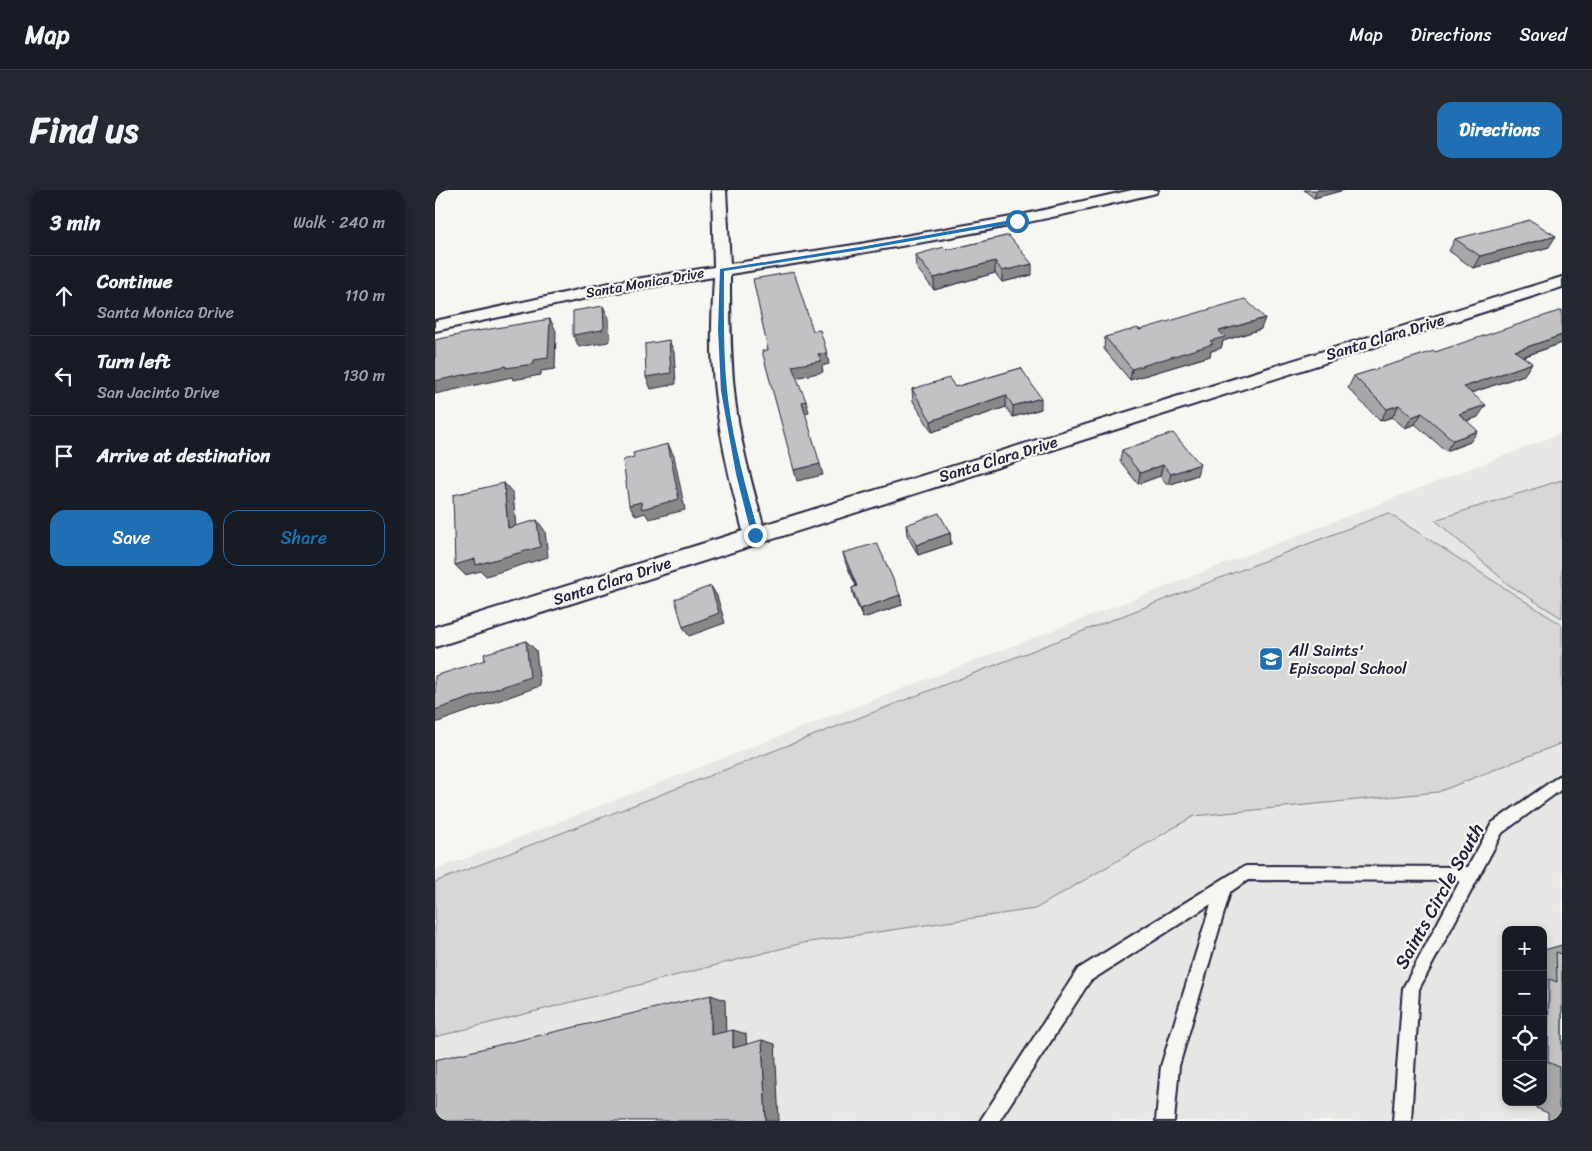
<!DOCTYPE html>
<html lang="en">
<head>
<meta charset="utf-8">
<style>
	body { margin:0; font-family:Sriracha,sans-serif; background:#242831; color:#f1f3f6 }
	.controls { position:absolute; right:15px; bottom:15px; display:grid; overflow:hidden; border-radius:10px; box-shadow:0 2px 8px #0003 }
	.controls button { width:45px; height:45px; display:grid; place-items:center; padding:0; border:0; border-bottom:1px solid #363941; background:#171b24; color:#f1f3f6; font:25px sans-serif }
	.stop { position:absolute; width:15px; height:15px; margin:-11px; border:4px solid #1f6fb2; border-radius:50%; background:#fff }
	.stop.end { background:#1f6fb2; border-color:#fff; box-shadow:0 1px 5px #0008 }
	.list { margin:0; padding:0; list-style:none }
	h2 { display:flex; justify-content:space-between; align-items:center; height:65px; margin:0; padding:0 20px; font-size:21px }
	h2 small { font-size:16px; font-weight:400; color:#9ea1a6 }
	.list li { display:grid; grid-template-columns:32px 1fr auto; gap:15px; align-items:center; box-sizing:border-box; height:80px; padding:0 20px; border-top:1px solid #363941 }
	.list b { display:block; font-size:19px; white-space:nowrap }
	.list p { margin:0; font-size:16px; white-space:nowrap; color:#9ea1a6 }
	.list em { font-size:16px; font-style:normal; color:#9ea1a6 }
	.actions { display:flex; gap:10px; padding:15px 20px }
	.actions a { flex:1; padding:11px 0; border:1px solid #1f6fb2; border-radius:15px; text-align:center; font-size:18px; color:#1f6fb2 }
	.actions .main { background:#1f6fb2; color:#fff }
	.icon { flex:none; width:28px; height:28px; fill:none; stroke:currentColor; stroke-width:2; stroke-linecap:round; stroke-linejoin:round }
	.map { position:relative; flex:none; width:1127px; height:931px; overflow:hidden; border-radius:15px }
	header { display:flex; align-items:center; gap:30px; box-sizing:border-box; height:70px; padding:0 25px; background:#171b24; border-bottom:1px solid #363941 }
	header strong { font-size:24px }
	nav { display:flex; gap:28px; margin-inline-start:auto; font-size:18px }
	.intro { display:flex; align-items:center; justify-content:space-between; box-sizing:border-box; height:120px; padding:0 30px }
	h1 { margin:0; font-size:35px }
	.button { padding:12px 22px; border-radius:15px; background:#1f6fb2; color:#fff; font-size:18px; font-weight:700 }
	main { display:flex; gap:30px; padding:0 30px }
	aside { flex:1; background:#171b24; border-radius:15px; box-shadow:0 2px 8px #0003 }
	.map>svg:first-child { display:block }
	.built { fill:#e6e6e4; fill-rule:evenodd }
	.green { fill:#d7d7d7; stroke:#7c7c89 }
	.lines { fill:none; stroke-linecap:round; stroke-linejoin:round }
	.lane-casing { stroke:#22223b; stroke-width:4 }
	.street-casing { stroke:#22223b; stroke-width:4 }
	.lane { fill:#f6f6f2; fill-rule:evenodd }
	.street { fill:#f6f6f2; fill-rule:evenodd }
	.wall { fill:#a7a7a9; stroke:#22223b }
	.shaded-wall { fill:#888889; stroke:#22223b }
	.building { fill:#c2c2c4; stroke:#22223b }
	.route { fill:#1f6fb2 }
	.labels { text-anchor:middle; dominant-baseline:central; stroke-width:4.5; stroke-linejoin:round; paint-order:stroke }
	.far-street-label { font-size:14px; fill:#22223b; stroke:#f6f6f2 }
	.street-label { font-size:16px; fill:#22223b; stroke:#f6f6f2 }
	.poi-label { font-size:16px; fill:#22223b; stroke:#f6f6f2; text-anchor:start }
	.near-street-label { font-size:19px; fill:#22223b; stroke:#f6f6f2 }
</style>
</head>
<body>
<header>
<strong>Map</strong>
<nav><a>Map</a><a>Directions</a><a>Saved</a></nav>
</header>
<div class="intro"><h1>Find us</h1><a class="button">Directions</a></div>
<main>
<aside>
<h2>3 min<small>Walk · 240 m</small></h2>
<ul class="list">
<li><svg class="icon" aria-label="ahead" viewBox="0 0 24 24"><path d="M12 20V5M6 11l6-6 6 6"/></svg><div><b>Continue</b><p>Santa Monica Drive</p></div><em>110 m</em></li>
<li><svg class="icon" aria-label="left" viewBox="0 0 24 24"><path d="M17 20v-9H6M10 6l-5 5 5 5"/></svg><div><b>Turn left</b><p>San Jacinto Drive</p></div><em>130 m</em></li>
<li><svg class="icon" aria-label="arrive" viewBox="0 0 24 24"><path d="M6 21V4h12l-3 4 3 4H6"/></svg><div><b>Arrive at destination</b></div></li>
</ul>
<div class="actions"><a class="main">Save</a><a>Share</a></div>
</aside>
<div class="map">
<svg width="1127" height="931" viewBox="0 0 1127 931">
	<rect width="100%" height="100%" fill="#f6f6f2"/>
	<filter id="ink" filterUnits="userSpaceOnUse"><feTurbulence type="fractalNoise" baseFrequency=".02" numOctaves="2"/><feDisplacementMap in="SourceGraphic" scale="10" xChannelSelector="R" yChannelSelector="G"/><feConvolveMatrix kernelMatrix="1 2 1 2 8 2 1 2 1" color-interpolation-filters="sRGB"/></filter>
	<g filter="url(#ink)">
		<!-- built -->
		<path class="built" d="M1127 243V931H0V680ZM1071 740H1108V912H1071Z"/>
		<!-- green -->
		<path class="green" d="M1127 290V428L1074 395 1000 330Z
			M953 323 1127 435V553L1003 602 759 626 600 719 368 753 0 847V692Z"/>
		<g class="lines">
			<defs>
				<path id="lane" d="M1127 584V599L1067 643 984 799 976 931H958L968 798 1025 691 813 690 795 702 744 876 739 931H721L726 876 776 714 655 791 564 931H545L643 779 806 678 811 676 1033 677 1057 633Z"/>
				<path id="street" d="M277 0H291L295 74 425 54 582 26 697 0H723L721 3C581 38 438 62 295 84 295 123 295 161 299 200 303 245 316 291 328 335L1127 87V97L0 457V437L308 341C296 295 285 249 280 202 275 164 277 125 279 87L175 103 0 141V131L175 93 279 77Z"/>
			</defs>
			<!-- lane casing -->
			<use href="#lane" class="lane-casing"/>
			<!-- street casing -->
			<use href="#street" class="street-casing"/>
			<!-- lane -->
			<use href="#lane" class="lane"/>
			<!-- street -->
			<use href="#street" class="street"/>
		</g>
		<!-- wall -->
		<path class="wall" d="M869 0H909L879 8Z
			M571 46 597 85 567 92 560 83 499 100 481 77 480 65 512 60Z
			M1020 49 1114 57 1038 78 1014 61Z
			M826 139 788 151 786 158 776 161 775 166 695 190 669 159 670 147 704 140Z
			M1127 153 1088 167 1089 185 1036 203 1043 227 1031 231 1035 252 1011 261 980 234 970 238 957 227 945 231 913 198 919 186 1000 162Z
			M586 178 606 219 578 227 571 217 497 242 478 211 477 199 520 197Z
			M687 260 762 285 733 295 725 286 703 294 685 271Z
			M471 335 515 343 516 354 483 365 472 345Z
			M408 363 465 405 467 415 428 428 419 408 417 398 421 396 411 374Z
			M1127 755V931H1113V923L1101 918V912H1108V765H1109V760Z"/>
		<!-- shaded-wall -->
		<path class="shaded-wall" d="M882 0H909L879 8Z
			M1121 46 1114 57 1038 78 1045 66Z
			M560 71V83L499 100V88Z
			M597 74V85L567 92V81Z
			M168 116 174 128 175 149 173 152 144 157 138 145Z
			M830 128 826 139 788 151 786 158 776 161 775 166 695 190 697 179 775 151 784 141Z
			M115 129 121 141 120 179 106 181V185L78 190 77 187 0 204V191Z
			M1127 145V153L1072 172 1080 161Z
			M234 150 239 162 241 194 216 199 211 187Z
			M392 163 394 174 387 176 388 182 360 188 357 176 383 164Z
			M1097 173 1089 185 1021 208 1029 197Z
			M571 205V217L497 242 496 231Z
			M606 208V219L578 227V216Z
			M371 211 374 222 370 223 367 212Z
			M964 215 957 227 945 231 952 219Z
			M1051 215 1043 227 1016 236 1024 224Z
			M987 223 980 234 970 238 977 227Z
			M1043 241 1035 252 1011 261 1018 250Z
			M233 254 239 266 250 320 214 329 210 323 201 326 194 315Z
			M385 274 388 285 362 291 359 280Z
			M765 274 762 285 733 295 736 284Z
			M728 275 725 286 703 294 705 283Z
			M69 293 78 303 82 349 73 338Z
			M102 330 110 341 113 367 51 386 46 381 30 385 20 375Z
			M515 343 516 354 483 365 481 355Z
			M276 396 282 406 290 433 254 446 248 437Z
			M465 405 467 415 428 428 425 419Z
			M91 451 101 460 105 496 0 533V520Z
			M276 805 290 810 291 849 276 845Z
			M298 840 311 844 312 861 298 858Z
			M327 850 340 854 344 931H331Z"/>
		<!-- building -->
		<path class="building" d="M1095 30 1121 46 1045 66 1020 49Z
			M571 46H574L597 74 567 81 560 71 499 88 480 65 509 57 512 60Z
			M359 82 378 141 385 140 392 163 383 164 386 171 357 176 371 211 367 212 385 274 359 280 327 161 333 160 318 89Z
			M810 109 830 128 784 141 790 147 775 151 778 154 697 179 670 147 703 138 704 140Z
			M168 116 169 137 167 140 138 145V121Z
			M1127 120V145L1080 161 1097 173 1029 197 1051 215 1024 224 1043 241 1018 250 987 223 977 227 964 215 952 219 919 186 999 161 1000 162Z
			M115 129 113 168 99 170V174L71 178V176L0 191V150L37 142Z
			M234 150 236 183 211 187 210 154Z
			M586 178 606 208 578 216 571 205 496 231 477 199 514 188 520 197Z
			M738 243 765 274 736 284 728 275 705 283 687 260Z
			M233 254 244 309 207 319 206 312 194 315 188 270 199 267 198 263Z
			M69 293 73 338 102 330 105 357 41 375 40 369 20 375 18 305Z
			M504 323 515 343 481 355 471 335Z
			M442 353 465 405 425 419 417 398 422 396 408 363Z
			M276 396 284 423 248 437 240 409Z
			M91 451 95 487 0 520V486L50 470 49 464Z
			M1121 762 1127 764V919L1124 918V877L1113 872 1114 789 1122 792Z
			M276 805V845L298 840V858L327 850 331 931H0V870Z"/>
	</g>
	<!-- route -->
	<path class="route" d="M582 29 584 32 425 60 289 81C289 121 288 160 292 200 297 248 311 298 324 345L323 347H317L301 284 286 201 283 139 285 79 425 57Z"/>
	<!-- icons -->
	<defs>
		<symbol id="school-square" viewBox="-11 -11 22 22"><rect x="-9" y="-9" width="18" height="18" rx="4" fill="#1f6fb2" stroke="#f6f6f2"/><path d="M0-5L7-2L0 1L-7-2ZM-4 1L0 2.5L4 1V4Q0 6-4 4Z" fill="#fff"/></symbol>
	</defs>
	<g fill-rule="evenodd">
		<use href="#school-square" x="822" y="455" width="28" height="28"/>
	</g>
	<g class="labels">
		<!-- far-street labels -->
		<g class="far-street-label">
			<text transform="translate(210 93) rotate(-10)">Santa Monica Drive</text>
		</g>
		<!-- street labels -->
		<g class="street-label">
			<text transform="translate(950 147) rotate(-17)">Santa Clara Drive</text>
			<text transform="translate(563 269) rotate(-17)">Santa Clara Drive</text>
			<text transform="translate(177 391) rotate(-18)">Santa Clara Drive</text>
		</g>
		<!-- poi labels -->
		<g class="poi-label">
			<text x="854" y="460">All Saints'<tspan x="854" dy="18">Episcopal School</tspan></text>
		</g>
		<!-- near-street labels -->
		<g class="near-street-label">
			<text transform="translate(1004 706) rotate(-61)">Saints Circle South</text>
		</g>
	</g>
</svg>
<div class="controls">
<button>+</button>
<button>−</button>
<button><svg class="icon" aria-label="locate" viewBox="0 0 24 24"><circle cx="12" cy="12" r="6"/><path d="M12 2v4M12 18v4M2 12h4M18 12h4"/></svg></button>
<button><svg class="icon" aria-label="layers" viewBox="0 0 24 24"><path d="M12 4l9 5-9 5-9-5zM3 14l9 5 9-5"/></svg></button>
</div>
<div class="stop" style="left:582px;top:31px"></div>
<div class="stop end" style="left:320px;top:345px"></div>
</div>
</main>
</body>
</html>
